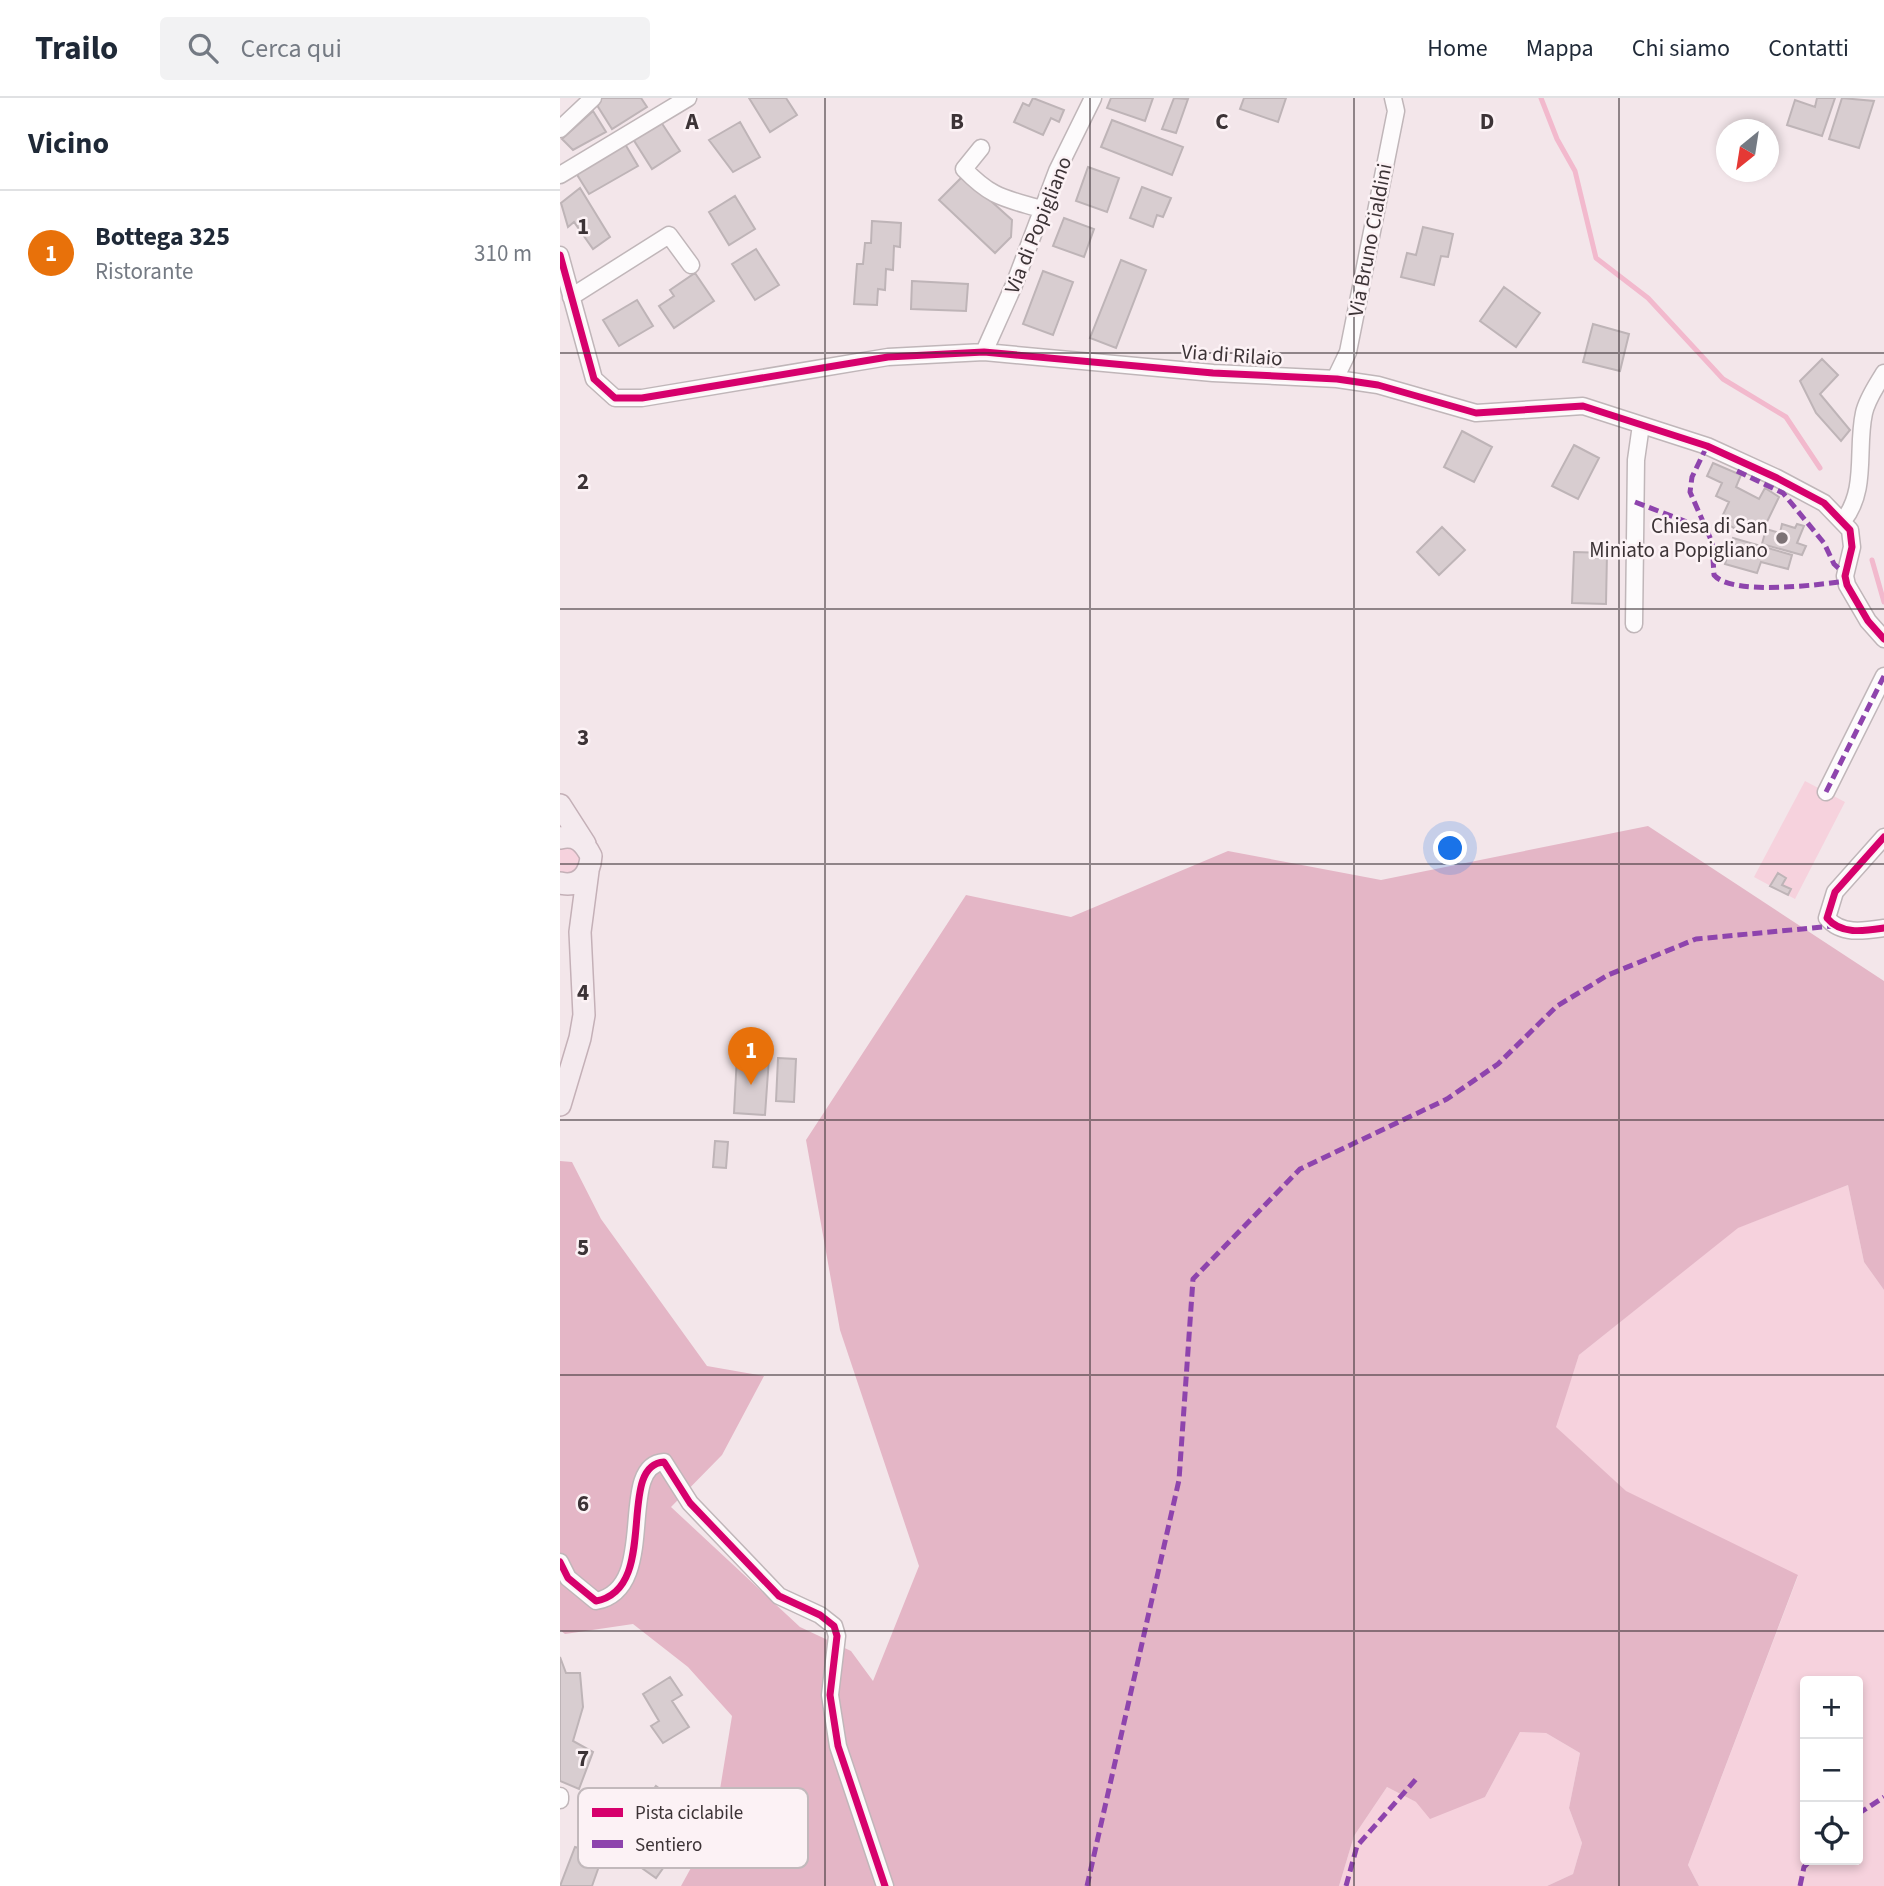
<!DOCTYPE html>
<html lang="it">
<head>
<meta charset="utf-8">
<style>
	body { margin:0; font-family:"Source Sans 3",sans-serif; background:#f2f2f3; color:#1f2937 }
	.controls { position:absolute; right:21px; bottom:21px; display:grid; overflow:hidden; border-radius:7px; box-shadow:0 4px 10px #0003 }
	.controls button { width:63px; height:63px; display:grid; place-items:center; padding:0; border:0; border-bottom:2px solid #e0e1e3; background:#fff; color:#1f2937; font:35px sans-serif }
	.compass { position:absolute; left:1156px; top:21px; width:63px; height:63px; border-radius:50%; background:#fff; box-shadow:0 4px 10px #0003; rotate:210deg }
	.you { position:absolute; left:891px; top:751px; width:24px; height:24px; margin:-18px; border:5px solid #fff; border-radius:50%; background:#1a73e8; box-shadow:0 0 0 10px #1a73e833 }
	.badge { display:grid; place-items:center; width:46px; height:46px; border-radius:50%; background:#ea580c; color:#fff; font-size:23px; font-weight:700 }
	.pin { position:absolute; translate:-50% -58px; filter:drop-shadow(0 2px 4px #0008) }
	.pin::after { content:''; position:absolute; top:37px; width:24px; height:21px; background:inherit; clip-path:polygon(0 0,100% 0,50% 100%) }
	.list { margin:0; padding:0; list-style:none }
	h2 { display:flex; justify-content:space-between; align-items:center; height:91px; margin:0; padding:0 28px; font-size:30px }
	h2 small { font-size:23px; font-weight:400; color:#747a83 }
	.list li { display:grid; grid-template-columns:46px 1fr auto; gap:21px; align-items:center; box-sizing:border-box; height:126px; padding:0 28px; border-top:2px solid #e0e1e3 }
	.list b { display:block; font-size:26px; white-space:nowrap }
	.list p { margin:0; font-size:23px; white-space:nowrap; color:#747a83 }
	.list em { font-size:23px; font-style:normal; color:#747a83 }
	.icon { flex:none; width:38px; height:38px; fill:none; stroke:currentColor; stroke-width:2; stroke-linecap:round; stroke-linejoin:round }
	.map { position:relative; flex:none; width:1324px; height:1788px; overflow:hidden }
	header { display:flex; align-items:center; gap:42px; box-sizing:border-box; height:98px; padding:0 35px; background:#fff; border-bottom:2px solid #e0e1e3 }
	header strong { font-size:33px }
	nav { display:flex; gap:38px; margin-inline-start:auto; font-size:24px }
	.search { width:490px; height:63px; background:#f2f2f3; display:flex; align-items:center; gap:18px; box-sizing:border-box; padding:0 24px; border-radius:7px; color:#747a83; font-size:26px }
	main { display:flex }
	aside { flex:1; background:#fff }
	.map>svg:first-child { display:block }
	.green { fill:#f6d2dd; fill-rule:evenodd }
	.forest { fill:#e4b6c6 }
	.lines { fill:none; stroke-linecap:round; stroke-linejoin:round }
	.stream { stroke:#f2b9cd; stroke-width:5 }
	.building { fill:#d8cdd0; stroke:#beb4b7; stroke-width:2 }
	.minor-casing { stroke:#c0b6b9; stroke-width:19 }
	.major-casing { stroke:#c4b0b7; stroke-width:24 }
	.minor { stroke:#fdfbfc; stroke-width:16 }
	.major { stroke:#f4eaee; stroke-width:21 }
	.quiet { stroke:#8e44ad; stroke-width:5; stroke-dasharray:10 5; stroke-linecap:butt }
	.cycleway-casing { stroke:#fcf2f5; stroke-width:11 }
	.cycleway { stroke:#d6006c; stroke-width:7 }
	.grid { fill:none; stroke:#3c3336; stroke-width:2; stroke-opacity:0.55 }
	.poi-dot { fill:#7c7275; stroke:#fcf2f5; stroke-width:2.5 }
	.labels { text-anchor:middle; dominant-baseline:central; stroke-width:5; stroke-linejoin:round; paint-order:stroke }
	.street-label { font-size:21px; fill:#3c3336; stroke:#fcf2f5 }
	.poi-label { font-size:21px; fill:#3c3336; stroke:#fcf2f5; text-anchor:end }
	.key { fill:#fcf2f5; stroke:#c2b9bc; stroke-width:2 }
	.key-label { font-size:19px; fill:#3c3336 }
	.grid-label { font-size:23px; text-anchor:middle; font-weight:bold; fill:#3c3336; stroke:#fcf2f5; stroke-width:5; stroke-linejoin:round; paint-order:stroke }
</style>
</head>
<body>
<header>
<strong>Trailo</strong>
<div class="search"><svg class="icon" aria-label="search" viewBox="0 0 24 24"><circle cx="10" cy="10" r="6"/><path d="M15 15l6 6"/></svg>Cerca qui</div>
<nav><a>Home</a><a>Mappa</a><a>Chi siamo</a><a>Contatti</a></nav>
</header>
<main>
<aside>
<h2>Vicino<small></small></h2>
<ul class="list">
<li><span class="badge" style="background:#e8710a">1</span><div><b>Bottega 325</b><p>Ristorante</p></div><em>310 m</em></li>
</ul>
</aside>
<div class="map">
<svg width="1324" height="1788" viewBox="0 0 1324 1788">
	<rect width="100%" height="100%" fill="#f3e6ea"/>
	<!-- green -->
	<path class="green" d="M1245 683 1285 704 1235 801 1194 779Z
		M7 740 29 768 0 783V742Z
		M1288 1087 1304 1164 1324 1192V1788H1139L1128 1767 1238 1478 1065 1393 995 1329 1019 1257 1177 1130ZM1245 1583H1298V1762H1245Z
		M960 1634 986 1635 1020 1655 1009 1710 1022 1745 1013 1776 987 1788H779L794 1738 827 1689 856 1704 925 1699Z"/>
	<!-- forest -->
	<path class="forest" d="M1088 728 1324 883V1192L1304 1164 1288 1087 1178 1130 1019 1257 996 1329 1066 1393 1238 1477 1128 1767 1139 1788H987L1013 1776 1022 1745 1009 1710 1020 1655 986 1635 960 1634 925 1699 870 1721 856 1704 827 1689 794 1738 779 1788H121L154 1728 172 1618 128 1569 73 1526 5 1536 0 1532V1063L12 1064 41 1121 147 1268 204 1278 162 1357 111 1409 240 1529 291 1553 313 1583 359 1468 280 1232 246 1042 406 797 511 819 668 753 821 782Z"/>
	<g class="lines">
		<!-- stream -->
		<path class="stream" d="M981 0 997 41 1015 73 1036 160 1088 200 1163 281 1226 319 1260 370
			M1312 462 1324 504"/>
	</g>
	<!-- building -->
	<path class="building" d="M42 0H81L87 9 52 31 35 4Z
		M189 0H226L237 17 210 34Z
		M473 0 504 12 499 24 491 20 483 37 454 24 463 5 469 8Z
		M551 0H593L585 23 547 10Z
		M614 0 628 1 616 35 602 31Z
		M684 0H726L718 24 680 11Z
		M1257 0H1275L1262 38 1227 27 1235 2 1255 9Z
		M1282 0 1314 3 1299 50 1269 41Z
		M33 13 46 34 13 52 2 41Z
		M552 22 623 49 612 77 541 49Z
		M101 24 120 53 92 71 73 41Z
		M180 24 200 59 173 74 149 42Z
		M65 46 78 68 29 96 16 75Z
		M528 69 559 80 547 114 516 103Z
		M403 78 452 122 451 139 435 155 379 102Z
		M582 89 611 100 603 119 597 117 593 129 570 120Z
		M20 90 50 139 33 151 14 124 8 129 1 105Z
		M175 98 195 131 169 147 149 114Z
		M504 120 534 131 524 159 493 148Z
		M312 123 341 125 340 149 334 148 333 172 326 171 325 192 318 191 317 207 294 206 297 166H303L305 145H311Z
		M863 129 893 136 888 159 881 158 874 187 841 179 847 155 856 157Z
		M196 151 219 187 195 202 172 166Z
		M561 162 586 172 556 250 530 240Z
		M483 173 513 184 493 237 463 226Z
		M135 175 154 203 114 230 99 208 114 198 110 192Z
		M352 183 408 186 406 213 351 211Z
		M944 189 980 215 956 249 920 223Z
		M77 202 93 228 59 248 43 222Z
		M1033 226 1069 236 1060 273 1023 264Z
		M1262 261 1278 277 1260 296 1290 332 1281 343 1256 315 1240 283Z
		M902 333 932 349 914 384 884 369Z
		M1014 347 1039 360 1018 401 992 388Z
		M1153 365 1181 377 1176 389 1199 401 1205 390 1219 399 1204 430 1196 427 1194 432 1181 427 1178 432 1160 423 1169 404 1156 398 1162 385 1147 378Z
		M1222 426 1235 430 1237 426 1244 428 1237 445 1246 448 1242 457 1202 446 1206 431 1220 435Z
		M882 429 905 452 879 477 857 454Z
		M1173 440 1232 457 1228 471 1201 464 1197 475 1165 466Z
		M1014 454 1047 455 1046 506 1012 505Z
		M1218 775 1226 780 1222 787 1231 791 1228 797 1210 788Z
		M177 958 209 960 205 1017 174 1015Z
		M218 960 236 961 234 1004 216 1003Z
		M155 1043 168 1044 166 1070 153 1069Z
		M0 1559 6 1575H20L23 1609 13 1643 33 1654 19 1691 0 1683Z
		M110 1579 122 1597 112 1603 129 1629 103 1645 91 1628 99 1623 83 1596Z
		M96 1688 121 1706 111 1720 115 1723 105 1736 80 1719 89 1706 85 1703Z
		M82 1731 106 1747 97 1760 106 1766 96 1780 69 1761 77 1748 72 1745Z
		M15 1749 43 1757 32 1788H0Z"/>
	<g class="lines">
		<defs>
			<path id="minor" d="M0 31 33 0
				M421 50 404 71C432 100 444 100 481 111
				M0 77 128 0
				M0 157 34 281 55 300H82L328 259 424 254 653 275 777 281 818 287 916 315 1023 308 1147 348 1217 380 1264 405 1290 432 1292 449 1285 478 1287 487 1308 523 1324 541
				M11 199 109 137 131 167
				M424 254 454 187 497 73 533 0
				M775 281 788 254 836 13 833 0
				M1283 423C1308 392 1296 351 1304 315 1307 301 1317 287 1324 275
				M1074 526 1076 362 1081 327
				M1266 694 1324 578
				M1324 739 1275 794 1267 820C1281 837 1304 833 1324 830
				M0 1464 8 1480 36 1503C101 1491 55 1367 104 1364L130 1405 219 1498 260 1517 274 1528 277 1538 270 1597 278 1648 325 1788
				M0 1698V1702"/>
			<path id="major" d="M0 707 25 746
				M0 740C16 736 24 744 31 758 30 775 20 790 0 785
				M0 1007 20 940 24 917 20 834 28 773"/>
		</defs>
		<!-- minor casing -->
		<use href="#minor" class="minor-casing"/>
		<!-- major casing -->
		<use href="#major" class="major-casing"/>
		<!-- minor -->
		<use href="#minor" class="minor"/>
		<!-- major -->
		<use href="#major" class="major"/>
		<!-- quiet -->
		<path class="quiet" d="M1147 348 1132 379 1130 394 1152 444 1154 477C1172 498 1258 487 1286 483
			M1177 373 1223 395 1264 445 1274 466 1285 476
			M1075 404 1145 431
			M1266 694 1324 578
			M1298 1716 1324 1699
			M527 1788 619 1382 633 1181 740 1071 887 1001 938 966 997 908 1048 877 1136 841 1273 828
			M786 1788 797 1748 858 1679
			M1240 1788 1244 1769 1251 1762"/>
		<defs>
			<path id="cycleway" d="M0 157 34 281 55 300H82L328 259 424 254 653 275 777 281 818 287 916 315 1023 308 1147 348 1217 380 1264 405 1290 432 1292 449 1285 478 1287 487 1308 523 1324 541
				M1324 739 1275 794 1267 820C1281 837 1304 833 1324 830
				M0 1464 8 1480 36 1503C101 1491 55 1367 104 1364L130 1405 219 1498 260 1517 274 1528 277 1538 270 1597 278 1648 325 1788"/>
		</defs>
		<!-- cycleway casing -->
		<use href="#cycleway" class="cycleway-casing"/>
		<!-- cycleway -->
		<use href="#cycleway" class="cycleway"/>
	</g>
	<!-- grid -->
	<path class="grid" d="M265 0V1788M530 0V1788M794 0V1788M1059 0V1788M0 255H1324M0 511H1324M0 766H1324M0 1022H1324M0 1277H1324M0 1533H1324"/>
	<!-- markers -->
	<circle class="poi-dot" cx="1222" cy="440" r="7"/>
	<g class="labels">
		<!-- street labels -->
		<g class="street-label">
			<text transform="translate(478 127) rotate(-68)">Via di Popigliano</text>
			<text transform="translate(810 142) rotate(-79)">Via Bruno Cialdini</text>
			<text transform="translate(672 257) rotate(4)">Via di Rilaio</text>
		</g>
		<!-- poi labels -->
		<g class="poi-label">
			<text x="1208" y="428">Chiesa di San<tspan x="1208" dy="24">Miniato a Popigliano</tspan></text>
		</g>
	</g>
	<!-- legend -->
	<rect x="18" y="1690" width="230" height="80" rx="10" class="key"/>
	<rect x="32" y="1710" width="31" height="9" fill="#d6006c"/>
	<rect x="32" y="1742" width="31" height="8" fill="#8e44ad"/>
	<g class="key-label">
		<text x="75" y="1721">Pista ciclabile</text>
		<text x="75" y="1753">Sentiero</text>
	</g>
	<g class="grid-label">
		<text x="132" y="31">A</text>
		<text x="397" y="31">B</text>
		<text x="662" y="31">C</text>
		<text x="927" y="31">D</text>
		<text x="23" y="136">1</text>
		<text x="23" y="391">2</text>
		<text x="23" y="647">3</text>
		<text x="23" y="902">4</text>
		<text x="23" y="1157">5</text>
		<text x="23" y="1413">6</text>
		<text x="23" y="1668">7</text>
	</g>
</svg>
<div class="controls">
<button>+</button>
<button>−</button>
<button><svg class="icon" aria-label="locate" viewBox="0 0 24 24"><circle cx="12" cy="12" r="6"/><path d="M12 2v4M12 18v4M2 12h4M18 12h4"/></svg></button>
</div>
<svg class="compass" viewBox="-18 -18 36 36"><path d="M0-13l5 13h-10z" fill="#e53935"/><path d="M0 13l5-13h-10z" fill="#747a83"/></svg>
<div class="you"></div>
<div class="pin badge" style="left:191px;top:987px;background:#e8710a">1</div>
</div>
</main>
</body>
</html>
